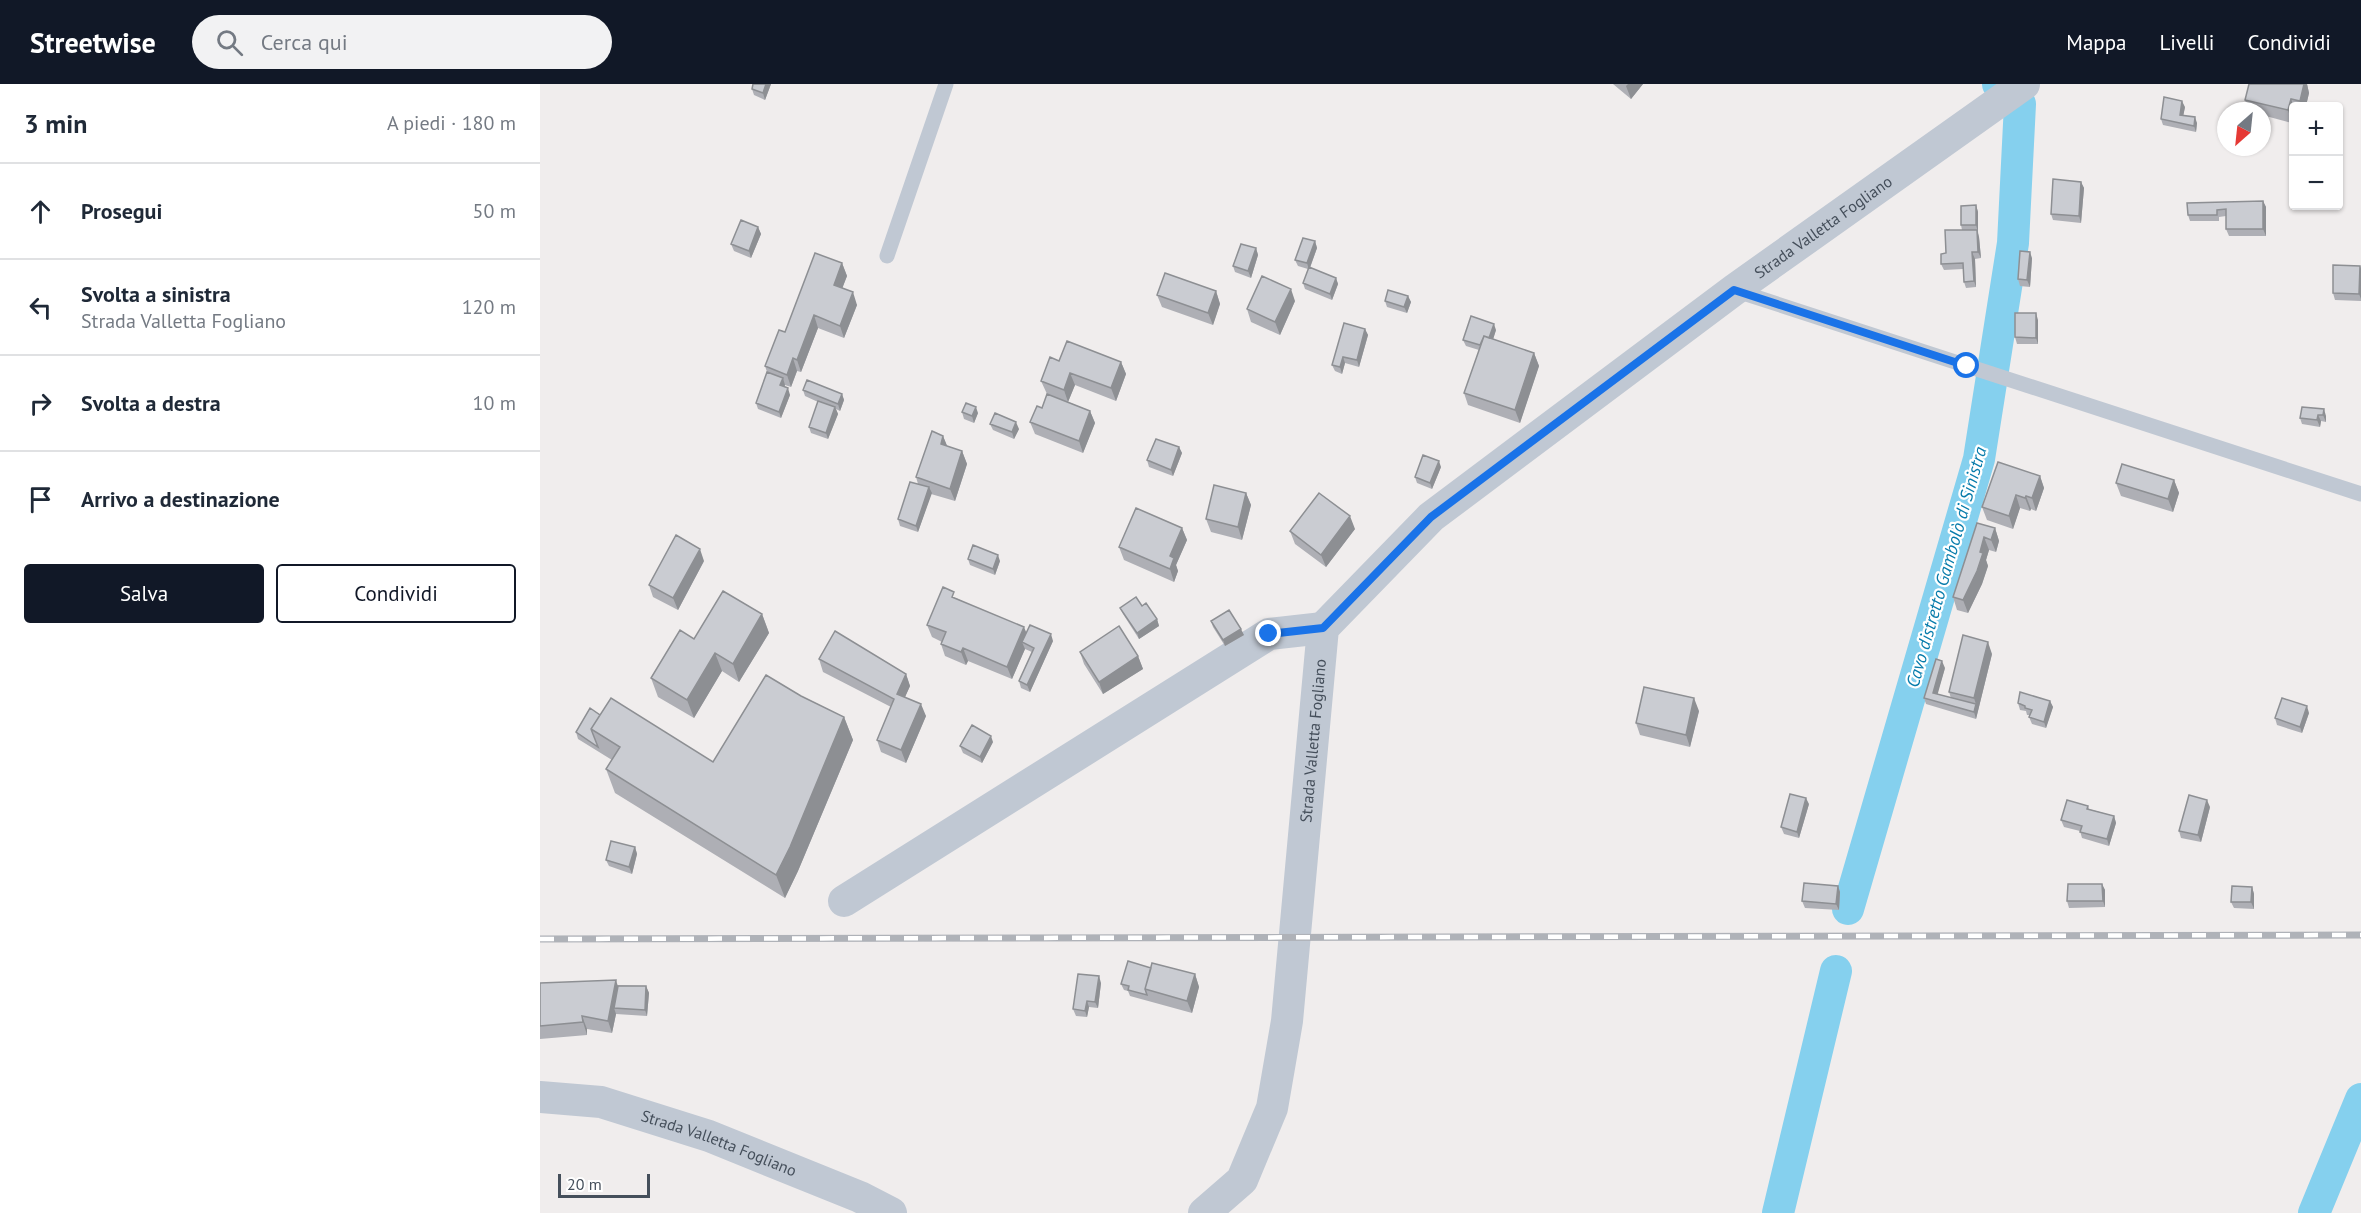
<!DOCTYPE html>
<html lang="it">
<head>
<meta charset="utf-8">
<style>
	body { margin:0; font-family:"PT Sans",sans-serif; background:#f2f2f3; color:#1f2937 }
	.controls { position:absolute; right:18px; top:18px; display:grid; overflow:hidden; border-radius:6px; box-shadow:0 2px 4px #0004 }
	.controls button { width:54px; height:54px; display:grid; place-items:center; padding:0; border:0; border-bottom:2px solid #e0e1e3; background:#fff; color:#1f2937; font:30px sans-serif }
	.compass { position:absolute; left:1677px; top:18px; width:54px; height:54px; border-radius:50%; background:#fff; box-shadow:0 2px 4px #0004; rotate:207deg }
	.scale { position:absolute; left:18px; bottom:15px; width:92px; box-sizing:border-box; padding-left:6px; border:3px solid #454f5b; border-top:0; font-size:16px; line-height:21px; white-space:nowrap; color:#454f5b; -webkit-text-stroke:4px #fff; paint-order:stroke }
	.stop { position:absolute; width:18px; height:18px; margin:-14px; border:4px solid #1a73e8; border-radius:50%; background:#fff }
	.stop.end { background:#1a73e8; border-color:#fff; box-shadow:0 2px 6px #0008 }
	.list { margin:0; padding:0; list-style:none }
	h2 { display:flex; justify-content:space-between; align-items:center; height:78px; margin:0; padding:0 24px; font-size:26px }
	h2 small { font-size:20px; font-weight:400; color:#747a83 }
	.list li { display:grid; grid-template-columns:39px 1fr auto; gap:18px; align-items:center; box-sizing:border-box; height:96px; padding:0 24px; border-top:2px solid #e0e1e3 }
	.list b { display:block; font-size:22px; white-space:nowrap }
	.list p { margin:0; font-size:20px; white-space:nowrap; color:#747a83 }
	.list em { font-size:20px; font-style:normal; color:#747a83 }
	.actions { display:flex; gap:12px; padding:18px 24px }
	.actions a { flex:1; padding:14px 0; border:2px solid #111827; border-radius:6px; text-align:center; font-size:21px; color:#111827 }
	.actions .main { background:#111827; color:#fff }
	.icon { flex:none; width:33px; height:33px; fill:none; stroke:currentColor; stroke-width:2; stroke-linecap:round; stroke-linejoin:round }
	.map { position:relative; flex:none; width:1821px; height:1129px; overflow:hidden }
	header { display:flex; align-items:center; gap:36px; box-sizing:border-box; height:84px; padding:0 30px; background:#111827; color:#fff }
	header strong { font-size:28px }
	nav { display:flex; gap:33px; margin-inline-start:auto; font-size:21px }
	.search { width:420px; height:54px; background:#f2f2f3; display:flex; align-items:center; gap:15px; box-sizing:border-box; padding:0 21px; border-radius:33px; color:#747a83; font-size:22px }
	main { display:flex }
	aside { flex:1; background:#fff }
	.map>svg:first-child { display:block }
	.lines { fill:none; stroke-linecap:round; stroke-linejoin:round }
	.canal { stroke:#85d0ee; stroke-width:32 }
	.service { stroke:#c0c8d3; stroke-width:15 }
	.minor { stroke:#c0c8d3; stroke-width:32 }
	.rail-casing { stroke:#afb2b8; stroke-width:7 }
	.rail { stroke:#fff; stroke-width:4.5; stroke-dasharray:14; stroke-linecap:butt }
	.wall { fill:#aeafb5 }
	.shaded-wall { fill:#8d8f93 }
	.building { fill:#caccd2; stroke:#8d8f93; stroke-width:1.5 }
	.route { stroke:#1a73e8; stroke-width:8 }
	.labels { text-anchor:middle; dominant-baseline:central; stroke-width:4.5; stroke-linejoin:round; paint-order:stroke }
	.street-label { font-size:16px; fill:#454f5b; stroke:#fff }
	.water-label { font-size:18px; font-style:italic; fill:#087cab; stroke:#fff }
</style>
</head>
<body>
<header>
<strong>Streetwise</strong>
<div class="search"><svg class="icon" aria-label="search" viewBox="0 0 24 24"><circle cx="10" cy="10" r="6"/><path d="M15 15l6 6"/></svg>Cerca qui</div>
<nav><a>Mappa</a><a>Livelli</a><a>Condividi</a></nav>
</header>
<main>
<aside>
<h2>3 min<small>A piedi · 180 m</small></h2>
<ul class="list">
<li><svg class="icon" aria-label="ahead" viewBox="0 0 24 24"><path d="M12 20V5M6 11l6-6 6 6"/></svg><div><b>Prosegui</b></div><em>50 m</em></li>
<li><svg class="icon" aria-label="left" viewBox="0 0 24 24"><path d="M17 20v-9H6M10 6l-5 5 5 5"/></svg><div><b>Svolta a sinistra</b><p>Strada Valletta Fogliano</p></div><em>120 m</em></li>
<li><svg class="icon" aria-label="right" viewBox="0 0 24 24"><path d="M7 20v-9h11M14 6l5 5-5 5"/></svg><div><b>Svolta a destra</b></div><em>10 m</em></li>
<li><svg class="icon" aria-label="arrive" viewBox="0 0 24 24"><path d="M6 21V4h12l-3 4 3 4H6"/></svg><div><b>Arrivo a destinazione</b></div></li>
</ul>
<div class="actions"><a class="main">Salva</a><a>Condividi</a></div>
</aside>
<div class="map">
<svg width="1821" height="1129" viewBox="0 0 1821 1129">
	<rect width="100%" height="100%" fill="#f0eded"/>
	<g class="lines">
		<!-- canal -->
		<path class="canal" d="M1308 825 1439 375 1473 159 1480 20 1458 0
			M1238 1129 1296 887
			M1774 1129 1821 1015"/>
		<!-- service -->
		<path class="service" d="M347 172 406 0
			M1194 206 1821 410"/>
		<!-- minor -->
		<g class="minor">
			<path d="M304 817 729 550 783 544"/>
			<path id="s1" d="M0 1013 61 1018 169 1052 320 1113 351 1129"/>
			<path id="s2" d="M664 1129 702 1096 732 1024 747 937 783 544 891 433 1194 206 1484 0"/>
		</g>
		<defs>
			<path id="rail" d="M0 855 1821 851"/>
		</defs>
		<!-- rail casing -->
		<use href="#rail" class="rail-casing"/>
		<!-- rail -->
		<use href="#rail" class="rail"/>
	</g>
	<!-- wall -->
	<path class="wall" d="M213 0H231L225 16 214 11 212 5Z
		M1073 0H1103L1091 15Z
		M1709 0H1767L1769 9 1766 22H1754V34L1752 39 1722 31V27H1709L1705 16Z
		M1645 23 1643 32 1657 39 1656 48 1623 41 1621 35Z
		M1541 98 1544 104 1541 139 1513 136 1511 130Z
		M1723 117 1726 123V152H1689L1686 145V132L1679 133V137H1650L1648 131Z
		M1436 121 1438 128V148L1439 153 1441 174 1435 175 1436 203 1426 204 1424 198 1423 185 1404 186 1401 180 1406 169 1422 146 1421 141Z
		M218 143 221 150 211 174 194 167 191 160Z
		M775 157 777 164 770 184 796 194 798 200 792 216 765 205 763 199 768 185 758 182 755 176Z
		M716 164 718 171 711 194 695 188 693 182Z
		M1492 174 1490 203 1480 202 1478 195Z
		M302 179 307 192 302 204 317 221 304 254 278 244 261 288 257 287 251 303 245 301 244 303 250 311 241 334 218 325 216 319 227 288 225 282 245 248Z
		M1820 182 1821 185V217L1795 216 1793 209Z
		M676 207 680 220 673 241 622 223 617 211Z
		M868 212 871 218 867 229 847 223 845 217Z
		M755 217 740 251 711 238 707 225Z
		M1498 236V260H1477L1475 253Z
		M825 245 828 251 819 283 805 279 802 290 795 287 792 281Z
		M956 246 953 255 994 269 999 282 980 339 928 321 924 309 939 266 926 262 923 256Z
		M519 277 581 278 586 290 576 317 535 301 528 318 550 327 555 339 543 369 495 350 490 338 502 324 507 310 501 297Z
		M263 306 302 310 304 316 300 327 296 325 298 330 288 355 271 349 269 343 278 318 265 312Z
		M1762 323 1786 332V338L1781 337 1780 343 1762 340 1760 334Z
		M422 328 438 329 434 339 424 335Z
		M450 340 479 345 474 355 453 346Z
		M403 352 407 362 422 367 427 380 415 417 391 410 378 448 360 442 358 435 378 400 376 393Z
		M639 363 642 369 633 392 609 383 607 376Z
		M901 383 892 405 877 399 875 393Z
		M1500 392 1504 404 1496 427 1491 425 1490 427 1480 424 1473 445 1447 436 1442 423Z
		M1634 396 1639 409 1633 428 1581 412 1576 399Z
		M706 409 711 421 702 456 671 448 666 435Z
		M1437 439 1455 444 1459 457 1456 468 1449 466 1446 476 1448 482 1442 500 1428 529 1417 526 1413 513Z
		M642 444 647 456 636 481 638 487 634 498 584 476 579 463Z
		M815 445 786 483 755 460 750 447Z
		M428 475 460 477 455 491 430 481Z
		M164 477 138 526 113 513 109 501Z
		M416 514 486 549 513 557 490 608 481 604 479 597 492 568 485 565 472 595 428 577 426 581 405 572 401 560 402 558 392 553 387 541Z
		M602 522 617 535 619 542 599 555 583 530 580 524Z
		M222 530 229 549 199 598 182 587 154 634 118 613 111 594 154 555Z
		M671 537 704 551 685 562 673 543Z
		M540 568 598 572 603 585 563 610 544 580Z
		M1452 570 1436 635 1386 620 1384 614 1405 584 1397 610 1411 614 1409 608Z
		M279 575 366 590 370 602 365 613 386 632 366 679 341 668 337 656 351 623 283 588Z
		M261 612 304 633 313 656 258 787 245 814 75 709 66 685 72 676 38 655 36 648 60 631 173 678Z
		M1510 617 1513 623 1506 644 1492 640 1489 633 1490 631H1487L1486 627 1480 626 1478 619Z
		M1159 627 1150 663 1100 651 1096 639Z
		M1769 629 1762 649 1737 641 1735 634Z
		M453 658 442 679 423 669 420 662Z
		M1269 720 1259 754 1244 750 1241 743Z
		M1548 722 1549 725 1574 732 1576 739 1569 762 1542 754 1540 747 1524 743 1521 736Z
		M1670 723 1661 758 1641 754 1639 747Z
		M95 763 97 770 92 790 69 782 66 776Z
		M1562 800 1565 806V823L1529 824 1527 817Z
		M1298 802 1300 808 1299 826 1265 824 1262 817Z
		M1712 803 1714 810V825L1694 824 1691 818Z
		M611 884 655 890 659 903 652 929 590 912 588 907 584 906 581 900Z
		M0 899 106 902 109 909 107 932 76 930 72 949 47 945V951L0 955Z
		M561 899 558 924 549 923 547 933 536 932 533 925Z"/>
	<!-- shaded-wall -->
	<path class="shaded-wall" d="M226 0H231L225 16 223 9Z
		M1088 0H1103L1091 15 1086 2Z
		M1762 0H1767L1769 9 1766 22H1761L1760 17Z
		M1751 15 1754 23V34L1752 39 1748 26Z
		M1642 17 1645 23 1642 38 1640 31Z
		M1655 33 1657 39 1656 48 1654 42Z
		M1541 98 1544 104 1541 139 1539 132Z
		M1723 117 1726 123V152L1723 145Z
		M1436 121 1438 128V148L1436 141Z
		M218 143 221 150 211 174 209 167Z
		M1437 146 1439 153 1441 174 1438 168Z
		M775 157 777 164 769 186 767 179Z
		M716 164 718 171 711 194 708 187Z
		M1432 168 1435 175 1436 203 1434 197Z
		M1490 168 1492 174 1490 203 1487 196Z
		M302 179 307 192 299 213 294 201Z
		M1820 182 1821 185V215L1819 210Z
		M796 194 798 200 792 216 790 210Z
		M751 205 755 217 740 251 735 238Z
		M676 207 680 220 673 241 668 229Z
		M313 208 317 221 304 254 300 242Z
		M868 212 871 218 867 229 864 223Z
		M1496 229 1498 236V260L1496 254Z
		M274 231 278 244 261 288 257 276Z
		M954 240 956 246 950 265 947 259Z
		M825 245 828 251 819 283 817 276Z
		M994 269 999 282 980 339 975 326Z
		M803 273 805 279 802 290 800 283Z
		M253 274 257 287 251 303 247 291Z
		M581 278 586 290 576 317 571 304Z
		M530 289 535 301 528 318 524 306Z
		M243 294 245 301 242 308 240 301Z
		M248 304 250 311 241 334 239 328Z
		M302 310 304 316 300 327 298 320Z
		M295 323 298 330 288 355 286 349Z
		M436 323 438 329 434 339 432 332Z
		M1784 325 1786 332V338L1783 331Z
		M550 327 555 339 543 369 539 357Z
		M1778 331 1781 337 1780 343 1777 336Z
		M476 338 479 345 474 355 472 348Z
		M403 352 408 364 401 360Z
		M639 363 642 369 633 392 631 386Z
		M422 367 427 380 415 417 410 405Z
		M899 377 901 383 892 405 890 399Z
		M1500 392 1504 404 1496 427 1492 414Z
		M1634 396 1639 409 1633 428 1628 415Z
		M389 403 392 409 378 448 376 442Z
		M706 409 711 421 702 456 698 443Z
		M1476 411 1480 424 1473 445 1469 432Z
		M1486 412 1491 425 1490 427 1485 414Z
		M810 432 815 445 786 483 781 471Z
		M642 444 647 456 636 481 638 487 634 498 630 485V472Z
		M1455 444 1459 457 1456 468 1451 456Z
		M1444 453 1449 466 1446 476 1448 482 1442 500 1428 529 1423 516Z
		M160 465 164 477 138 526 133 514Z
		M458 471 460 477 455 491 453 485Z
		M222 530 229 549 199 598 193 580Z
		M617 535 619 542 599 555 597 549Z
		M484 543 489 555 482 558 485 565 472 595 467 583Z
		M701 545 704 551 685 562 683 556Z
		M511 550 513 557 490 608 487 601Z
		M1448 558 1452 570 1438 627 1434 614Z
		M423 564 428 577 426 581 421 568Z
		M175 569 182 587 154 634 147 616Z
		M598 572 603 585 563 610 559 598Z
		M1402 577 1405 584 1396 616 1393 609Z
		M366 590 370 602 361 622 357 610Z
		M1154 614 1159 627 1150 663 1146 651Z
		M1510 617 1513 623 1506 644 1504 638Z
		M381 620 386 632 366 679 361 666Z
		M1436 620 1438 627 1436 635 1434 628Z
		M1767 622 1769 629 1762 649 1760 643Z
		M304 633 313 656 258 787 245 814 236 791Z
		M451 652 453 658 442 679 440 673Z
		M1266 714 1269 720 1259 754 1257 748Z
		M1667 716 1670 723 1661 758 1658 751Z
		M1574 732 1576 739 1569 762 1567 755Z
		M95 763 97 770 92 790 89 783Z
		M1562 800 1565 806V823L1563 817Z
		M1298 802 1300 808 1299 826 1296 820Z
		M1712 803 1714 810V825L1711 818Z
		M655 890 659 903 652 929 647 917Z
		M559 892 561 899 558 924 555 918Z
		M76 896 80 909 74 924 76 930 72 949 68 937Z
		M106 902 109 909 107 932 105 926Z
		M547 917 549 923 547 933 545 927Z
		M42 932 47 945V951L43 938Z"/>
	<!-- building -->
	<path class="building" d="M213 0H226L223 9 212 5Z
		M1709 0H1764L1760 17 1751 15 1748 26 1705 16Z
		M1624 13 1642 17 1640 31 1655 33 1654 42 1621 35Z
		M1513 95 1541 98 1539 132 1511 130Z
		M1723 117V145H1686V125L1677 126V131H1648L1647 119Z
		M1436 121V141H1421V122Z
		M201 136 218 143 209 167 191 160Z
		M1405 146H1437L1438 168H1432L1434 197 1424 198 1423 179 1401 180V170L1406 169Z
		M763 154 775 157 767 179 755 176Z
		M701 160 716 164 708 187 693 182Z
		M1480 167 1490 168 1487 196 1478 195Z
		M275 169 302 179 294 201 313 208 300 242 274 231 257 276 253 274 247 291 225 282 239 246 245 248Z
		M1793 181 1820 182 1819 210 1793 209Z
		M769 183 796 194 790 210 763 199Z
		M625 189 676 207 668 229 617 211Z
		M722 192 751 205 735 238 707 225Z
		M848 206 868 212 864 223 845 217Z
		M1475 229H1496V254L1475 253Z
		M931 232 954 240 949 254 944 252 940 261 923 256Z
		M804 239 825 245 817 276 803 273 800 283 792 281Z
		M944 252 994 269 975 326 924 309Z
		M527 257 581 278 571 304 530 289 524 306 501 297 510 273 519 277Z
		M227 288 243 294 240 301 248 304 239 328 216 319Z
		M267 296 302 310 298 320 263 306Z
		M507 310 550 327 539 357 490 338 497 322 502 324Z
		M278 317 295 323 286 349 269 343Z
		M426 319 436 323 432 332 422 328Z
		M1762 323 1784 325 1783 331H1778L1777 336 1760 334Z
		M455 329 476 338 472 348 450 340Z
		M392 347 403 352 401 360 422 367 410 405 376 393Z
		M616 355 639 363 631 386 607 376Z
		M883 371 899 377 890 399 875 393Z
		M1458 378 1500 392 1492 414 1486 412 1485 414 1476 411 1469 432 1442 423Z
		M1582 380 1634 396 1628 415 1576 399Z
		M370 398 389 403 376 442 358 435Z
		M674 401 706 409 698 443 666 435Z
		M779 409 810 432 781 471 750 447Z
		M596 424 642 444 630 472 634 474 630 485 579 463Z
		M1437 439 1455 444 1451 456 1444 453 1440 468 1443 469 1437 487 1423 516 1413 513Z
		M136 451 160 465 133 514 109 501Z
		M433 461 458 471 453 485 428 475Z
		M403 503 414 508 412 513 484 543 467 583 423 564 421 568 401 560 406 548 387 541Z
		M183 507 222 530 193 580 175 569 147 616 111 594 140 546 154 555Z
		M596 513 602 522 606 519 617 535 597 549 580 524Z
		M689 526 701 545 683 556 671 537Z
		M490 541 511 550 487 601 479 597 494 564 482 558Z
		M579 542 598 572 559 598 540 568Z
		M295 547 366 590 357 610 381 620 361 666 337 656 354 615 279 575Z
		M1423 551 1448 558 1434 614 1409 608Z
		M1396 575 1402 577 1393 609 1436 620 1434 628 1384 614Z
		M226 591 261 612 304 633 250 763 236 791 66 685 80 663 51 645 71 614 173 678Z
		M1104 603 1154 614 1146 651 1096 639Z
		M1480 608 1510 617 1504 638 1489 633 1492 626 1485 624V622L1478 619Z
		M1742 614 1767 622 1760 643 1735 634Z
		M50 624 60 631 51 645 58 663 36 648Z
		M432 641 451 652 440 673 420 662Z
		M1250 710 1266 714 1257 748 1241 743Z
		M1649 711 1667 716 1658 751 1639 747Z
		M1527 716 1548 722 1547 725 1574 732 1567 755 1540 748 1542 742 1521 736Z
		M71 757 95 763 89 783 66 776Z
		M1264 799 1298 802 1296 820 1262 817Z
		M1528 800H1562L1563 817H1527Z
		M1692 802 1712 803 1711 818H1691Z
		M588 877 611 884 605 905 607 911 588 906 589 902 581 900Z
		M612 879 655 890 647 917 605 905Z
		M538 890 559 892 555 918 547 917 545 927 533 925Z
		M76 896 68 937 42 932 43 938 0 942V899Z
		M78 902H106L105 926 74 924Z"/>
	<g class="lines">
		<!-- route -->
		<path class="route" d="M729 550 783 544 891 433 1194 206 1427 282"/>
	</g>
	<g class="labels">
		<!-- street labels -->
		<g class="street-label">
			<text stroke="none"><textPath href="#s2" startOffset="1254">Strada Valletta Fogliano</textPath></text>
			<text stroke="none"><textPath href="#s2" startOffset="498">Strada Valletta Fogliano</textPath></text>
			<text stroke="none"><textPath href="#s1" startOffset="186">Strada Valletta Fogliano</textPath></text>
		</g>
		<!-- water labels -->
		<g class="water-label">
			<text transform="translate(1406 483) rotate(-74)">Cavo distretto Gambolò di Sinistra</text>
		</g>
	</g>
</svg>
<div class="controls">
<button>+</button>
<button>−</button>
</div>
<svg class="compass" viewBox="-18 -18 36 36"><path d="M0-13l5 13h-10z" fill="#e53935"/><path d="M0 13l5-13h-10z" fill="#747a83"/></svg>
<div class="scale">20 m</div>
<div class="stop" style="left:1427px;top:282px"></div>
<div class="stop end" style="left:729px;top:550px"></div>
</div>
</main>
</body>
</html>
